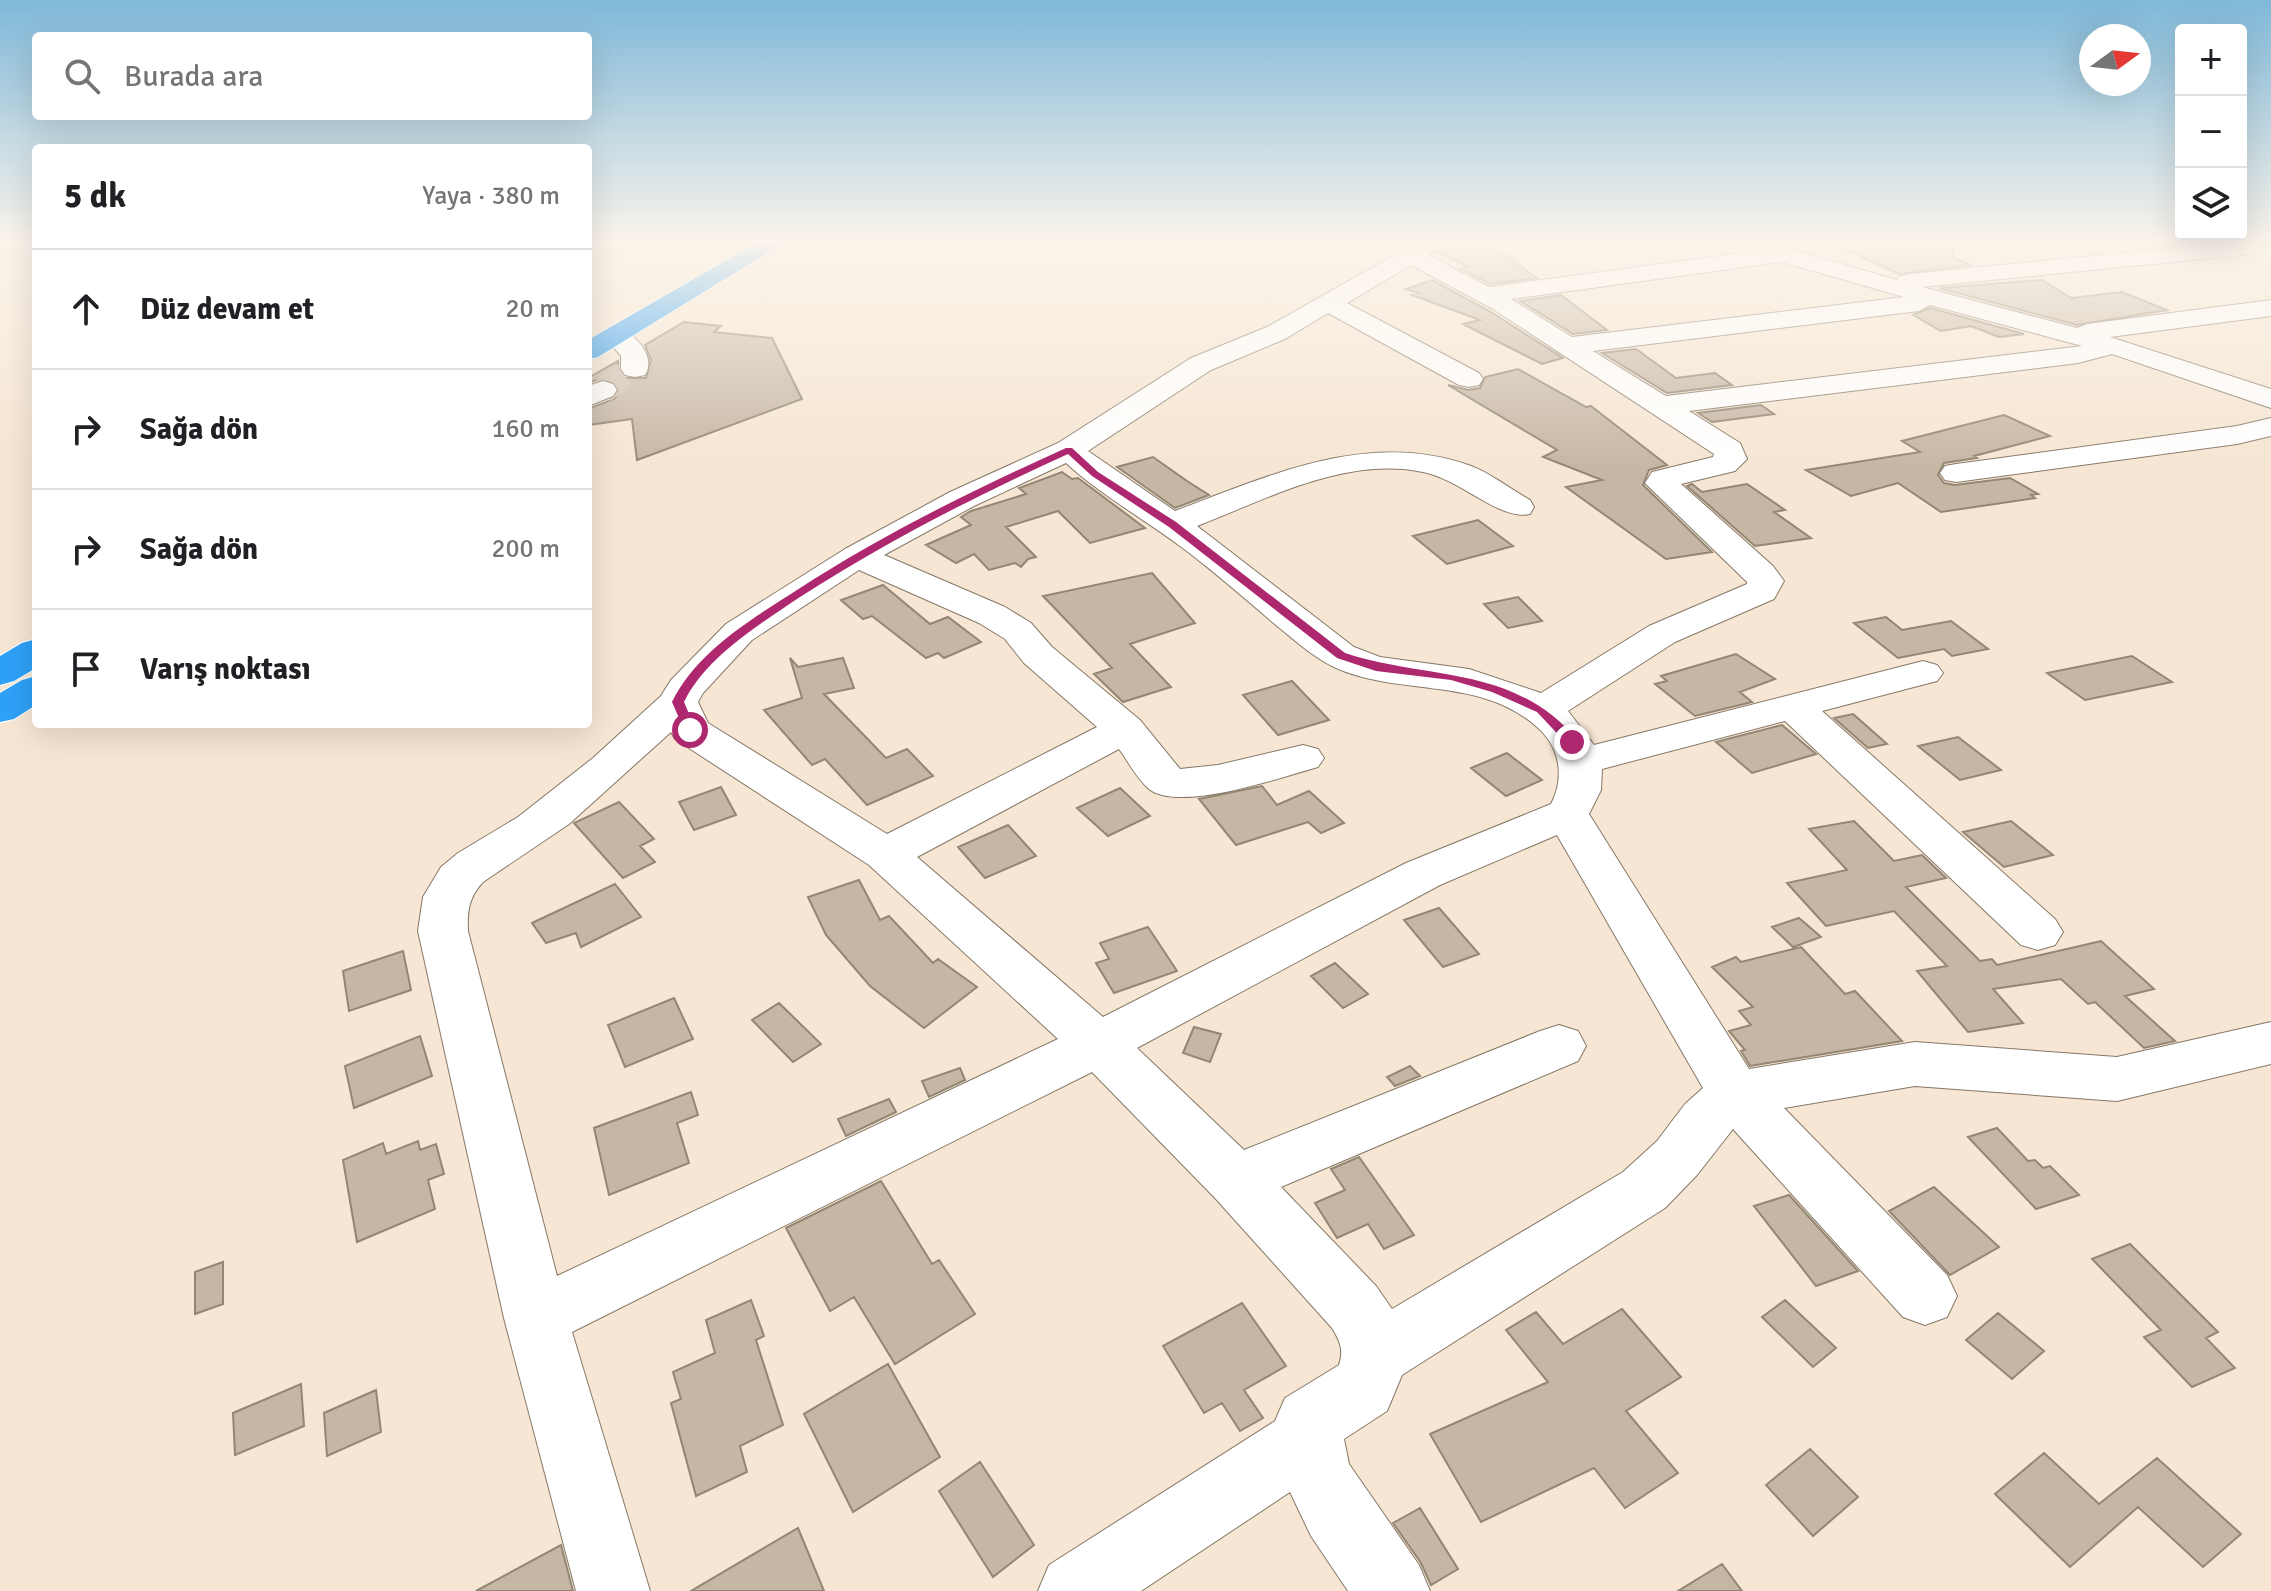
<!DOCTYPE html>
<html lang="tr">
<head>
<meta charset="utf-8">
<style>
	body { margin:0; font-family:Signika,sans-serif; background:#f2f2f2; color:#202124 }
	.controls { position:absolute; right:24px; top:24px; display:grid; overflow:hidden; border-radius:8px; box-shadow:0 8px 32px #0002 }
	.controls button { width:72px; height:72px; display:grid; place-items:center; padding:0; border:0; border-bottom:2px solid #e0e0e0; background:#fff; color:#202124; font:40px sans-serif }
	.compass { position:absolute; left:2079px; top:24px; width:72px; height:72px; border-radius:50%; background:#fff; box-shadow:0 8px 32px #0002; rotate:75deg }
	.stop { position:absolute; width:24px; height:24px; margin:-18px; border:6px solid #ae2870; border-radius:50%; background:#fff }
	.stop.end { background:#ae2870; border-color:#fff; box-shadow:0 2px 8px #0008 }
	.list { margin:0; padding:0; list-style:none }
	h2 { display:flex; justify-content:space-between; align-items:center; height:104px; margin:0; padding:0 32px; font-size:34px }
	h2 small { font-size:26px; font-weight:400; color:#757577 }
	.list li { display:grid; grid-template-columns:52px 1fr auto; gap:24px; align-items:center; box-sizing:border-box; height:120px; padding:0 32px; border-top:2px solid #e0e0e0 }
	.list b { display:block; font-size:30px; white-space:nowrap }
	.list em { font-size:26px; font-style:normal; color:#757577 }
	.icon { flex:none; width:44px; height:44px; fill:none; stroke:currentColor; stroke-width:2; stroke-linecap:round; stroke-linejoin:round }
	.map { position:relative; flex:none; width:2271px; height:1591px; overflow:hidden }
	.search { position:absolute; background:#fff; box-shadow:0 8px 32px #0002; left:32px; top:32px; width:560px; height:88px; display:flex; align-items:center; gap:20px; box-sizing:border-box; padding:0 28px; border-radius:8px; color:#757577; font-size:30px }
	.panel { position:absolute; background:#fff; box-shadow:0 8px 32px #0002; left:32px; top:144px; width:560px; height:584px; border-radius:8px }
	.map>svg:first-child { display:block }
	.building { fill:#c6b7a5; stroke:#948674; stroke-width:2 }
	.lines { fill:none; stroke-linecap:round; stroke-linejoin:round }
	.minor-tunnel { stroke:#cec0af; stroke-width:26; stroke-dasharray:26 13; stroke-linecap:butt }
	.minor-casing { stroke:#867867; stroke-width:2 }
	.highway-casing { stroke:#fff; stroke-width:2 }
	.minor { fill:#fff; fill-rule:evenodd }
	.highway { fill:#2ea1f7; fill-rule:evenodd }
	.route { fill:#ae2870 }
</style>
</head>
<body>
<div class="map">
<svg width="2271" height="1591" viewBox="0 0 2271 1591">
	<rect width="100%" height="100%" fill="#f6e6d3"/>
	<!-- building -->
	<path class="building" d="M1480 242H1487L1537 278 1490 284 1461 269 1469 267 1437 252Z
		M1829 242H1952V257L1970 265 1899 274Z
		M1432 280 1491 312 1563 358 1542 364 1463 324 1480 320 1412 295 1418 293 1406 289Z
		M2042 280 2071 298 2122 292 2167 310 2077 325 1939 288Z
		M1561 295 1607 330 1573 334 1520 301Z
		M1930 308 2024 334 1999 337 1971 326 1941 331 1913 315Z
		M684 322 721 326 714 332 772 338 802 399 637 460 632 419 588 425V409L614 399 620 392 614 381 602 378 588 383V378L618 361V371L624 378H646L651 360 645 345Z
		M1636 349 1676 378 1715 373 1732 385 1667 393 1602 353Z
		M1518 369 1586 407 1591 406 1667 465 1649 470 1643 485 1712 552 1666 559 1566 487 1602 480 1543 457 1557 450 1448 385 1468 390 1480 388 1485 377Z
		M1761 405 1774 414 1712 422 1698 413Z
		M2004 415 2050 436 1974 456 1977 458 1944 463 1938 475 1944 483 1955 485 2010 478 2038 494 2031 495 2035 498 1941 512 1898 483 1851 496 1806 470 1920 452 1902 441Z
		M1153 457 1187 481 1209 495 1175 508 1117 467Z
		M1062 472 1072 479 1078 478 1145 528 1090 543 1058 511 1006 527 1036 557 1028 559 1021 567 1015 563 989 570 974 554 956 563 926 545 971 525 961 517 971 511 1026 494 1019 488Z
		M1692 484 1702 492 1747 484 1785 510 1774 512 1811 538 1755 546 1687 486Z
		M1478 520 1513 546 1447 564 1413 536Z
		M1152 573 1195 623 1130 644 1171 687 1123 702 1094 674 1112 668 1043 596Z
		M883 585 930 624 948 617 981 642 944 658 938 653 926 658 872 616 863 619 841 600Z
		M1518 597 1542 621 1508 628 1484 604Z
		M1886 617 1902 630 1951 621 1988 649 1952 656 1944 649 1898 658 1854 623Z
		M1736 654 1775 679 1740 692 1752 702 1695 716 1655 684 1667 681 1661 676Z
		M2132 656 2172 682 2085 700 2047 673Z
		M790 658 798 667 843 658 854 688 824 694 886 758 907 749 933 776 867 805 825 759 812 765 764 710 802 698Z
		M1292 681 1329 720 1278 735 1243 695Z
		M1853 714 1887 744 1868 748 1834 718Z
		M1782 725 1816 754 1752 773 1716 742Z
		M1958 737 2001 770 1960 780 1918 746Z
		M1507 753 1542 780 1506 796 1471 768Z
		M1262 786 1277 805 1309 791 1344 823 1321 833 1308 822 1236 845 1199 799Z
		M721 787 736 815 694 830 679 802Z
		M1120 788 1150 816 1108 836 1077 808Z
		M619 802 654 839 640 846 655 862 623 878 574 823Z
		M1854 821 1894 861 1922 855 1946 878 1906 887 1980 961 1992 959 1997 965 2101 941 2154 989 2125 996 2175 1041 2144 1048 2095 1002 2088 1004 2061 979 1993 989 2023 1023 1968 1032 1917 971 1947 966 1894 911 1826 926 1787 883 1847 870 1809 829Z
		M2011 821 2053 855 2004 867 1963 832Z
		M1008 825 1036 856 985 878 958 847Z
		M859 880 880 920 889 916 933 963 938 959 977 987 924 1028 870 986 826 935 808 897Z
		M615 884 641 917 581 947 576 933 546 943 532 923Z
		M1439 908 1479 954 1443 967 1404 920Z
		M1799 918 1821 937 1793 947 1772 927Z
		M1148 927 1177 971 1114 993 1096 963 1109 959 1100 943Z
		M1801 947 1845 994 1855 991 1902 1041 1750 1066 1741 1051 1745 1050 1729 1031 1751 1025 1739 1011 1753 1007 1712 967 1736 957 1741 962Z
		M403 951 411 990 349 1011 343 971Z
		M1335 963 1368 994 1343 1008 1311 976Z
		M674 998 693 1039 625 1067 608 1025Z
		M779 1003 821 1044 793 1062 752 1020Z
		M1194 1027 1221 1034 1210 1062 1183 1053Z
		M420 1036 432 1076 354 1108 345 1066Z
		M1410 1066 1420 1076 1395 1086 1387 1077Z
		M960 1068 965 1080 929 1097 922 1081Z
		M691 1092 698 1115 677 1123 689 1163 609 1195 594 1128Z
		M889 1099 896 1112 846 1136 838 1119Z
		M1997 1128 2028 1161 2035 1160 2043 1168 2050 1166 2079 1195 2036 1209 1968 1137Z
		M418 1141 420 1150 436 1144 444 1174 428 1180 435 1209 357 1242 343 1160 383 1143 386 1154Z
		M1359 1157 1414 1235 1384 1249 1368 1224 1337 1238 1315 1203 1345 1190 1331 1169Z
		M881 1181 932 1264 939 1260 975 1314 895 1364 854 1297 830 1311 786 1228Z
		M1934 1187 1999 1247 1950 1275 1889 1211Z
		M1789 1195 1858 1271 1816 1286 1754 1206Z
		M2130 1244 2218 1332 2206 1338 2235 1368 2192 1387 2144 1337 2161 1330 2092 1259Z
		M223 1262V1304L195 1314V1272Z
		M751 1300 764 1336 756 1340 783 1425 740 1446 747 1472 696 1496 671 1403 681 1399 673 1372 715 1353 706 1320Z
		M1785 1300 1836 1348 1813 1367 1762 1317Z
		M1242 1303 1286 1366 1244 1390 1263 1418 1240 1431 1222 1403 1204 1413 1163 1346Z
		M1622 1309 1681 1377 1626 1411 1678 1473 1625 1508 1594 1468 1481 1522 1430 1434 1548 1382 1506 1330 1536 1312 1563 1344Z
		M1998 1313 2044 1351 2012 1379 1966 1340Z
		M888 1364 940 1457 853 1512 804 1414Z
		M301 1384 304 1426 235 1455 233 1413Z
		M376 1390 381 1432 327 1456 324 1413Z
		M1810 1449 1858 1497 1813 1536 1766 1485Z
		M2044 1453 2099 1504 2157 1458 2241 1534 2203 1567 2138 1507 2070 1567 1995 1494Z
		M980 1462 1034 1545 993 1577 939 1491Z
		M1420 1508 1458 1569 1431 1585 1421 1563 1393 1523Z
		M798 1528 824 1591H691Z
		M561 1545 573 1591H476Z
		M1722 1564 1742 1591H1678Z"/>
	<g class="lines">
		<!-- minor-tunnel -->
		<path class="minor-tunnel" d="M603 390 635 369"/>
		<defs>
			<path id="minor" d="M1418 242H1445L1428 255 1489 287 1750 252 1735 247 1732 242H1766L1897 280 1900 276 1909 274 2234 242H2260L2263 247 2260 252 2252 254 1922 287 2077 328 2087 324 2271 300V316L2110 337 2271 389V408L2112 354 2078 363 1689 411 1740 443 1747 459 1735 471 1681 484 1773 566 1784 581 1774 599 1675 642 1568 711 1594 745 1923 661 1937 665 1943 673 1937 681 1822 711 2055 919 2063 932 2055 945 2038 950 2021 945 1785 721 1602 769 1601 790 1589 814 1749 1069 1915 1042 2117 1057 2271 1022V1064L2117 1101 1915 1086 1784 1108 1947 1275 1957 1296 1947 1317 1925 1325 1903 1317 1733 1129 1697 1175 1665 1208 1402 1375 1387 1411 1344 1439 1349 1464 1419 1565 1430 1591H1348L1311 1536 1290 1492 1141 1591H1038L1049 1565 1275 1421 1285 1398 1339 1365C1344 1350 1340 1341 1332 1328L1215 1198 1092 1072 572 1332 650 1591H576L504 1318 418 931 423 897 441 867 458 853 518 817 593 758 661 696 671 680 726 624 845 549 950 492 1058 443 1191 358 1267 327ZM1782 262 1904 297 1572 337 1511 299ZM1411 265 1493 309 1714 454 1713 457 1652 472 1645 483 1747 582V584L1649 626 1541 693 1469 669 1380 657 1354 647 1197 526C1267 499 1346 456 1423 472 1460 479 1500 521 1530 514L1534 507 1530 500C1510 489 1492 474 1471 466 1369 429 1271 475 1175 511L1088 451 1211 370 1285 339 1328 313 1459 385 1469 387 1479 385 1483 379 1479 373 1347 303ZM1930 305 2082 346 1666 396 1593 351 1919 311ZM1066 463C1103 497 1148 521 1188 552 1219 576 1248 601 1277 626 1296 641 1314 658 1336 668 1402 697 1480 676 1537 727 1560 747 1565 777 1551 804L1406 863 1103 1017 917 857 1119 749C1128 761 1137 779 1149 789 1179 813 1282 777 1318 767L1324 758 1318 749 1303 745 1218 765 1180 769 1140 720 1052 647 1031 623 1005 607 884 555 974 506ZM859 570 979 623 1005 639 1024 663 1097 727 887 834 708 723 698 702 703 693 752 640ZM671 732 675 739 869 865 1058 1039 557 1276 468 931C467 911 469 897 483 882L569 824ZM1557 835 1703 1088 1685 1104 1657 1141 1623 1172 1392 1309 1376 1286 1281 1187 1578 1061 1586 1046 1578 1031 1559 1025 1540 1031 1244 1150 1137 1048 1440 885Z
				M616 327C634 332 657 356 645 375L635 377 625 375 621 369V356L603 335 607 329Z
				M603 381 613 384 617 390 613 396 588 406V386Z
				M2271 418V436L2237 444 1956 482 1945 480 1940 473 1945 466 1956 464 2237 426Z"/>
			<path id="highway" d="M758 242H785L598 357 588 359V340Z
				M36 639V668L14 681 0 685V656L22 643Z
				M36 676V705L14 719 0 722V693L22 680Z"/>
		</defs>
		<!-- minor casing -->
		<use href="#minor" class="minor-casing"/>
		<!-- highway casing -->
		<use href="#highway" class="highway-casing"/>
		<!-- minor -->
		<use href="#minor" class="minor"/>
		<!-- highway -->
		<use href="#highway" class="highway"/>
	</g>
	<!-- sky -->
	<linearGradient id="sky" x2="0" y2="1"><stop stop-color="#7fb8d9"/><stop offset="0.52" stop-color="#fbf4eb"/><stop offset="1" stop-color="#fbf4eb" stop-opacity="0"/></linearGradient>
	<rect width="2271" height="465" fill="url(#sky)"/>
	<!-- route -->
	<path class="route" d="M1066 448H1072L1098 472 1176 522 1345 653C1430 681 1515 664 1579 742L1568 745 1537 712 1492 692 1451 680 1376 671 1337 658 1169 527 1092 476 1068 454C975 496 886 542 800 597 760 624 706 657 684 702L696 730 685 732 672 702C697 651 752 619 797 590 883 534 973 490 1066 448Z"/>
</svg>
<div class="controls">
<button>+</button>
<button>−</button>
<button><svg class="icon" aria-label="layers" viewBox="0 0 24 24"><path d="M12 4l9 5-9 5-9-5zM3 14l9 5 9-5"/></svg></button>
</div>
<svg class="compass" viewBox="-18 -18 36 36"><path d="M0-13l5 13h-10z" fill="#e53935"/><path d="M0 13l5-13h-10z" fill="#757577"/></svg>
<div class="stop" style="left:690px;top:730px"></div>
<div class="stop end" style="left:1572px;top:742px"></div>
<div class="search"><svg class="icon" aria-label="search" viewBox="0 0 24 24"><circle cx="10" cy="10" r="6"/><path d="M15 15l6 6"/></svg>Burada ara</div>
<section class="panel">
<h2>5 dk<small>Yaya · 380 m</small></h2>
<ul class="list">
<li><svg class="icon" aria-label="ahead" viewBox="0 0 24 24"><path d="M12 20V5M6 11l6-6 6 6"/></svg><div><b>Düz devam et</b></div><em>20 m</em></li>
<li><svg class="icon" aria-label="right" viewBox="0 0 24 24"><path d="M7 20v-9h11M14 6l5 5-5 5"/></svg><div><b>Sağa dön</b></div><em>160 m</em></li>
<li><svg class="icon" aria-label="right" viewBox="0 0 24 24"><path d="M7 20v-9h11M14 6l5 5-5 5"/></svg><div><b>Sağa dön</b></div><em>200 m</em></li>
<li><svg class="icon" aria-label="arrive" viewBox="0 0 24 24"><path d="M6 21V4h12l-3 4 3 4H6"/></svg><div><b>Varış noktası</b></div></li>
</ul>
</section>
</div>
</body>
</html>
